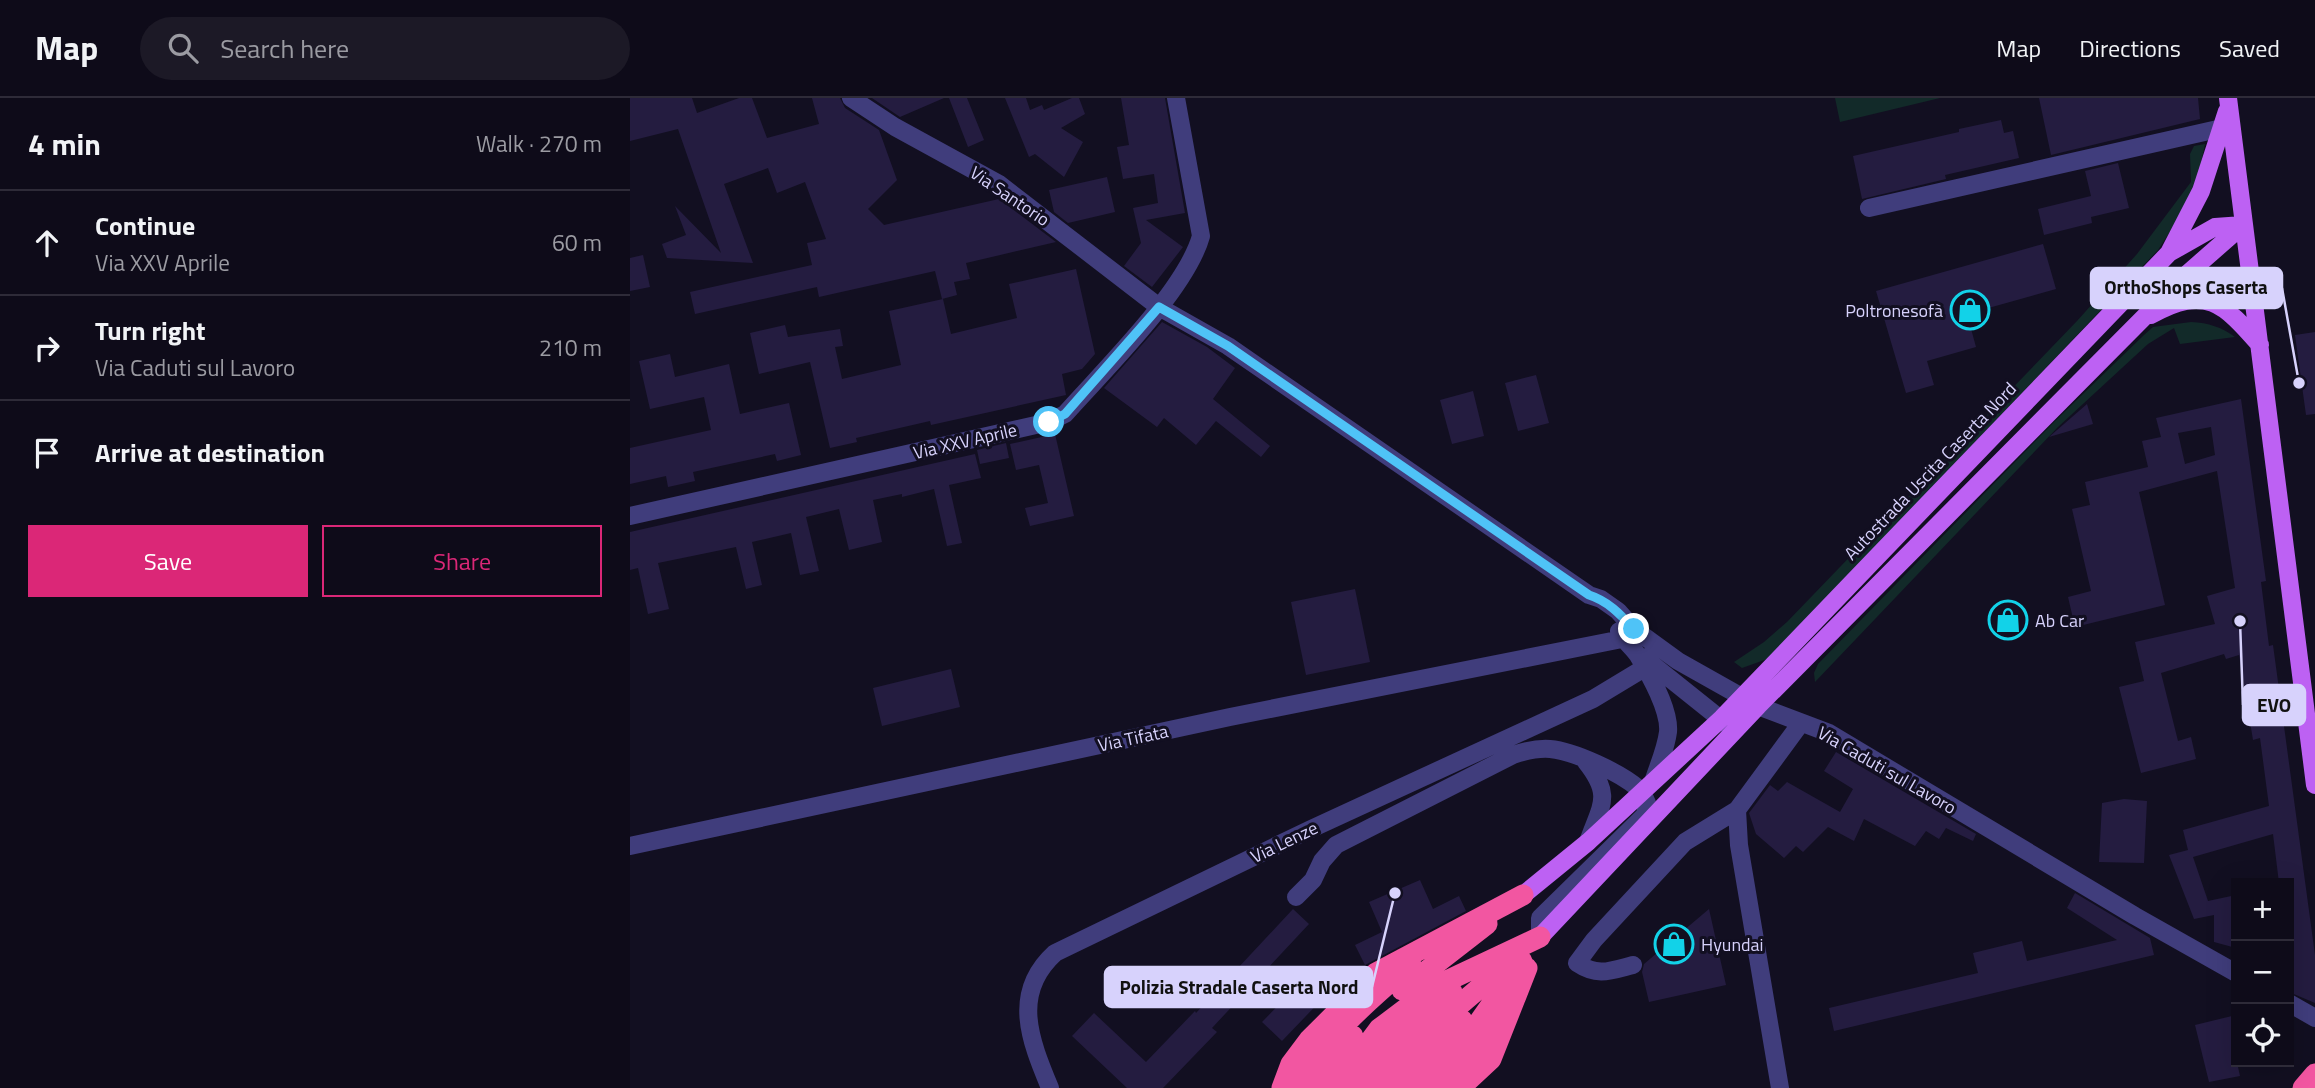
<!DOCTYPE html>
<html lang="en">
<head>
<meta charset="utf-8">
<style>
	body { margin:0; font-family:"Titillium Web",sans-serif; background:#1c1926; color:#f1f3f6 }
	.controls { position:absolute; right:21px; bottom:21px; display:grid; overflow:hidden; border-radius:0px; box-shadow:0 7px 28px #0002 }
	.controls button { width:63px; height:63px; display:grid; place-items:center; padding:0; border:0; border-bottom:2px solid #2e2b38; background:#0e0b19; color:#f1f3f6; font:35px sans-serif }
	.stop { position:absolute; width:21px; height:21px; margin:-16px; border:5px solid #4fc3f7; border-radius:50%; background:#fff }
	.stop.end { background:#4fc3f7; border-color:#fff; box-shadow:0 2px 7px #0008 }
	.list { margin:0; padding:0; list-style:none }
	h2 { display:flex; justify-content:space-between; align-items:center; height:91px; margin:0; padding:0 28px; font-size:30px }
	h2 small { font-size:23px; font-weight:400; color:#9b9ba2 }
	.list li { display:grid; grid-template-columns:46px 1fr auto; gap:21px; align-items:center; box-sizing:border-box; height:105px; padding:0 28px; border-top:2px solid #2e2b38 }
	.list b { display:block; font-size:26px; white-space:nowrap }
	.list p { margin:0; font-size:23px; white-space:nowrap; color:#9b9ba2 }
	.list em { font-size:23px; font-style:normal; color:#9b9ba2 }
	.actions { display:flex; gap:14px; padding:21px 28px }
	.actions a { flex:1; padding:16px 0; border:2px solid #db2777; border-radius:0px; text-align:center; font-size:24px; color:#db2777 }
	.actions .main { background:#db2777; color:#fff }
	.icon { flex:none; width:38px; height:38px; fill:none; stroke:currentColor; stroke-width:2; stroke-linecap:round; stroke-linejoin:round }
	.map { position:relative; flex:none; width:1685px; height:990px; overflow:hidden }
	header { display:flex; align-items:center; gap:42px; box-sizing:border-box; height:98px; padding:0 35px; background:#0e0b19; border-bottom:2px solid #2e2b38 }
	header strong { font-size:33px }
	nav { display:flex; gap:38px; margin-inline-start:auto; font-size:24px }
	.search { width:490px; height:63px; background:#1c1926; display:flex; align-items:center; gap:18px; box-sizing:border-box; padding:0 24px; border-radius:38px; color:#9b9ba2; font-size:26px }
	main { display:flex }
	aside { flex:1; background:#0e0b19 }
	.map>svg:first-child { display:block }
	.green { fill:#122a29 }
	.building { fill:#241c40; fill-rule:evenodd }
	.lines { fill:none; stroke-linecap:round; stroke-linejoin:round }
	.minor { stroke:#403d7c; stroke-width:18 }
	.major { stroke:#bd61f3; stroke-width:18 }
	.highway { stroke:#f256a1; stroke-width:21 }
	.route { stroke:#4fc3f7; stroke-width:9 }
	.labels { text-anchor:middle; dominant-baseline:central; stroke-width:6; stroke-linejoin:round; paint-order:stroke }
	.street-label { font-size:18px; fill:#d7d2fc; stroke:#120f21 }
	.poi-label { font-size:18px; fill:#d7d2fc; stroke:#120f21; text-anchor:start }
	.leader { fill:none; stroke:#d7d2fc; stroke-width:2.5 }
	.callout-dot { fill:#d7d2fc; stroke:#120f21; stroke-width:2.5 }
	.callout { fill:#d7d2fc; stroke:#d7d2fc; stroke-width:2.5 }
	.callout-label { font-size:19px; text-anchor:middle; font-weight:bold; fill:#111 }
</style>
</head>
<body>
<header>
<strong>Map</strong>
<div class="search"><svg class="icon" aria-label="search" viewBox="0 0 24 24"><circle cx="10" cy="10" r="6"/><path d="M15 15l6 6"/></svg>Search here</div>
<nav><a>Map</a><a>Directions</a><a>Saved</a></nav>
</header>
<main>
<aside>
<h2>4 min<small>Walk · 270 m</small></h2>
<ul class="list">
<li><svg class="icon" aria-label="ahead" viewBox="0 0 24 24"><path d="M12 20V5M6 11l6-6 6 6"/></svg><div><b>Continue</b><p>Via XXV Aprile</p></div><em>60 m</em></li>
<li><svg class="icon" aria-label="right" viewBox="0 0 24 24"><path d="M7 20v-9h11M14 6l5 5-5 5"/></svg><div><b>Turn right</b><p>Via Caduti sul Lavoro</p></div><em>210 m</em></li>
<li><svg class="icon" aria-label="arrive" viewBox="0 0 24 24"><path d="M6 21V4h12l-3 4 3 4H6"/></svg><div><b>Arrive at destination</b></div></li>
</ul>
<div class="actions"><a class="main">Save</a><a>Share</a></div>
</aside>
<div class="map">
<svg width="1685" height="990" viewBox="0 0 1685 990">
	<rect width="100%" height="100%" fill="#120f21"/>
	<!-- green -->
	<path class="green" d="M1205 0H1310L1210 24Z
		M1575 46 1567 85 1543 129 1528 152 1140 560 1112 570 1104 564 1134 544 1157 524 1447 223 1507 156 1561 84 1560 56 1564 48Z
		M1561 224C1579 225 1591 229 1605 239L1550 246 1544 230 1518 246 1428 329 1185 584 1184 575 1188 566 1425 323 1514 237 1523 229Z"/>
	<!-- building -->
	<path class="building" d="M0 0H62L67 15 109 0H122L137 40 189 26 182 0H210L215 10 249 32 267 82 238 111 254 127 369 101 426 144 336 165 340 181 324 184 327 197 312 201 305 173 189 199 187 189 65 216 60 194 182 167 177 145 196 141 175 84 147 95 138 70 94 86 123 165 37 160 32 146 56 137 45 108 91 155 48 31 0 43Z
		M242 0H314L270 19Z
		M319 0H337L354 42 338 49Z
		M375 0H396L400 12 412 7 414 12 442 0H449L455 16 431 30 453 44 434 79 405 56 399 59Z
		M491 0H535L555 115 516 122 553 149 522 189 494 168 511 145 503 110 528 105 524 76 493 81 487 49 499 47Z
		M1409 0H1568L1570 21 1421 57Z
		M1371 22 1374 35 1383 33 1389 60 1315 77 1316 81 1232 101 1223 58 1329 34V31Z
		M1488 65 1499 110 1461 119 1462 125 1414 137 1408 111 1461 98 1455 73Z
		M477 79 485 114 438 125 424 114 419 92Z
		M1413 146 1426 191 1337 216 1346 249 1297 263 1304 287 1276 295 1246 193Z
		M13 157 20 189 0 193V160Z
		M446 171 465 256 452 271 432 276 436 297 301 327 300 323 226 340 227 344 200 350 180 264 129 276 120 235 155 227 158 239 210 231 213 248 205 249 212 281 271 267 259 213 313 201 321 236 387 220 379 186Z
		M532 224 577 249 605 270 583 301 640 348 631 359 586 323 566 347 534 320 527 329 474 290Z
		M1685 234V316L1676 317 1665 237Z
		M40 256 45 279 99 266 110 316 159 305 171 357 147 363 145 356 63 374 65 383 38 389 36 378 0 386V350L81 332 74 299 20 311 9 263Z
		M906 277 919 325 888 333 875 285Z
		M843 293 854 338 822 346 810 302Z
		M1611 301 1636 483 1631 484 1639 548 1643 547 1685 857V905L1659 894V785H1649L1643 736 1563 759 1578 803 1606 797V850L1584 844V817L1564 821 1539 757 1558 752 1553 732 1639 708 1630 640 1623 642 1609 557 1596 561 1594 556 1531 575 1548 643 1561 639 1566 661 1511 675 1489 589 1514 583 1505 544 1585 526 1577 498 1605 490 1587 373 1509 394 1535 507 1445 529 1438 499 1461 493 1442 411 1460 407 1455 384 1518 369 1512 343 1531 339 1526 320ZM1581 329 1585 357 1555 366 1548 335Z
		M1457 306 1463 326 1419 339Z
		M425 336 444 418 400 428 395 410 418 405 409 367 386 372 380 346Z
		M376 345 379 360 350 366 347 352Z
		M345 356 351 380 319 387 332 445 317 448 304 391 272 399V396L243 402 252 444 219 452 209 411 176 419 189 473 170 477 161 435 122 444 132 487 116 491 106 449 28 465 39 511 18 516 8 470 0 472V434Z
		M725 491 740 564 676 577 661 504Z
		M321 571 330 609 252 628 243 590Z
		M1206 654 1346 736 1343 743 1316 730 1309 741 1296 733 1285 748 1234 721 1224 743 1198 729 1173 754 1166 748 1154 760 1126 736 1119 715 1140 687 1148 693 1157 684 1210 714 1223 691 1194 673Z
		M1494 701 1517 703 1514 765 1469 764 1472 705Z
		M790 782 803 811 829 798 836 813 735 867 725 847 752 834 739 804Z
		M1445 795 1520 840 1524 857 1204 933 1199 910 1348 875 1343 855 1392 843 1397 863 1487 842 1437 810Z
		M663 811 679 826 582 930 587 934 533 990H497L442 938 464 915 516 964 565 913 566 915Z
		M1079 811 1096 887 1019 904 1012 874 1014 866Z
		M680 875 699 894 652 943 632 924Z
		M1606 917V935L1601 937 1610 978 1579 984 1565 927Z"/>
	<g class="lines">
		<!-- minor -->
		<path class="minor" d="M221 0 265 29 369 86 529 209 598 248 959 497 971 501 988 513 1004 531 1048 563 1128 608 1199 635 1505 818 1606 875
			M1239 110 1601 28
			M0 418 419 324 435 316C474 272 556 192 571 138L546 0
			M989 533C993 543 1003 549 1009 559 1020 577 1040 613 1038 634 1036 650 1029 666 1024 681
			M1013 559 1103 631
			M956 664C983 698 971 707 958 744
			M0 748 600 619 992 541 1004 531
			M666 799 683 782 692 763 706 747 883 657C895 653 907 650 920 651 944 653 991 675 1009 691 1013 695 1015 700 1017 705L1015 717 910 820V839
			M1003 867C980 873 968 879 947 865L964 842 1055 744 1107 712
			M1659 905 1685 920
			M420 990C400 942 381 895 425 855L681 731 963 601 1016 569
			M1150 990 1109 747 1107 712 1171 625"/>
		<!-- major -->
		<path class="major" d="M1598 0 1685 687
			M1539 155 1571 93 1597 13
			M1521 217C1576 186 1594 206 1630 247
			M893 797 958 744 1092 620 1539 155 1585 129 1613 127
			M910 839 1128 608 1556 177 1613 127"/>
		<!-- highway -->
		<path class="highway" d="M772 892 857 826
			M652 990 661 966 679 942 746 875 893 797
			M670 990C694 939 739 902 781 866
			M685 990 723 938
			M705 990 749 931 806 888 910 839
			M721 990 762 943 822 894
			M741 990 773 955 887 858
			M763 990 784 966 832 922
			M786 990 842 934 892 863
			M807 990 851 948 868 918
			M830 990 861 961 897 870
			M1673 990 1685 976"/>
	</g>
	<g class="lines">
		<!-- route -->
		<path class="route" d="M419 324 435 316 529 209 598 248 959 497C978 503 990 516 1004 531"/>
	</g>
	<!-- icons -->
	<defs>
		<symbol id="shop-ring" viewBox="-11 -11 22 22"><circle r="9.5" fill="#120f21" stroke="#12d2e8" stroke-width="1.5"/><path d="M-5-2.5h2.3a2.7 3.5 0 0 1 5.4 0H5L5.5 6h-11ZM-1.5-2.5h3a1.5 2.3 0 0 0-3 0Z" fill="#12d2e8"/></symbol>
	</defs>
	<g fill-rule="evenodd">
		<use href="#shop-ring" x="1318" y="190" width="44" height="44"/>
		<use href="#shop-ring" x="1356" y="500" width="44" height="44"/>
		<use href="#shop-ring" x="1022" y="824" width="44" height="44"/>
	</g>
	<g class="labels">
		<!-- street labels -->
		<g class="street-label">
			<text transform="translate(380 98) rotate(34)">Via Santorio</text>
			<text transform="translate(335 343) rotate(-13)">Via XXV Aprile</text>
			<text transform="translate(1300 373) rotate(-46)">Autostrada Uscita Caserta Nord</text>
			<text transform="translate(503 640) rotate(-12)">Via Tifata</text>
			<text transform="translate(1257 672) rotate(30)">Via Caduti sul Lavoro</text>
			<text transform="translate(654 744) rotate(-26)">Via Lenze</text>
		</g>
		<!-- poi labels -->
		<g class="poi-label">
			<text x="1313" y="212" text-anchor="end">Poltronesofà</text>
			<text x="1405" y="522">Ab Car</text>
			<text x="1071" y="846">Hyundai</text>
		</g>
	</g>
	<!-- callouts -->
	<path class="leader" d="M1669 285L1652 190M1610 523L1613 607M765 795L742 889"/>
	<g class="callout-dot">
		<circle cx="1669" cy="285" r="7"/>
		<circle cx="1610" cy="523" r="7"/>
		<circle cx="765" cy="795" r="7"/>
	</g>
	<g class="callout">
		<rect x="1461" y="170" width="191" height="40" rx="7"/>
		<rect x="1613" y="587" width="62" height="40" rx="7"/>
		<rect x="475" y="869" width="267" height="40" rx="7"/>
	</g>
	<g class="callout-label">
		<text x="1556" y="196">OrthoShops Caserta</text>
		<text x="1644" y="614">EVO</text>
		<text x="609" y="896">Polizia Stradale Caserta Nord</text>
	</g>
</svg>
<div class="controls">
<button>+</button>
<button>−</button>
<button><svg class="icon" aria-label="locate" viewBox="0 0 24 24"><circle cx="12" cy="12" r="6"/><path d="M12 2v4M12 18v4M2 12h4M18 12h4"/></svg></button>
</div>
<div class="stop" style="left:419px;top:324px"></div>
<div class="stop end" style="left:1004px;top:531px"></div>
</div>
</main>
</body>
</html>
